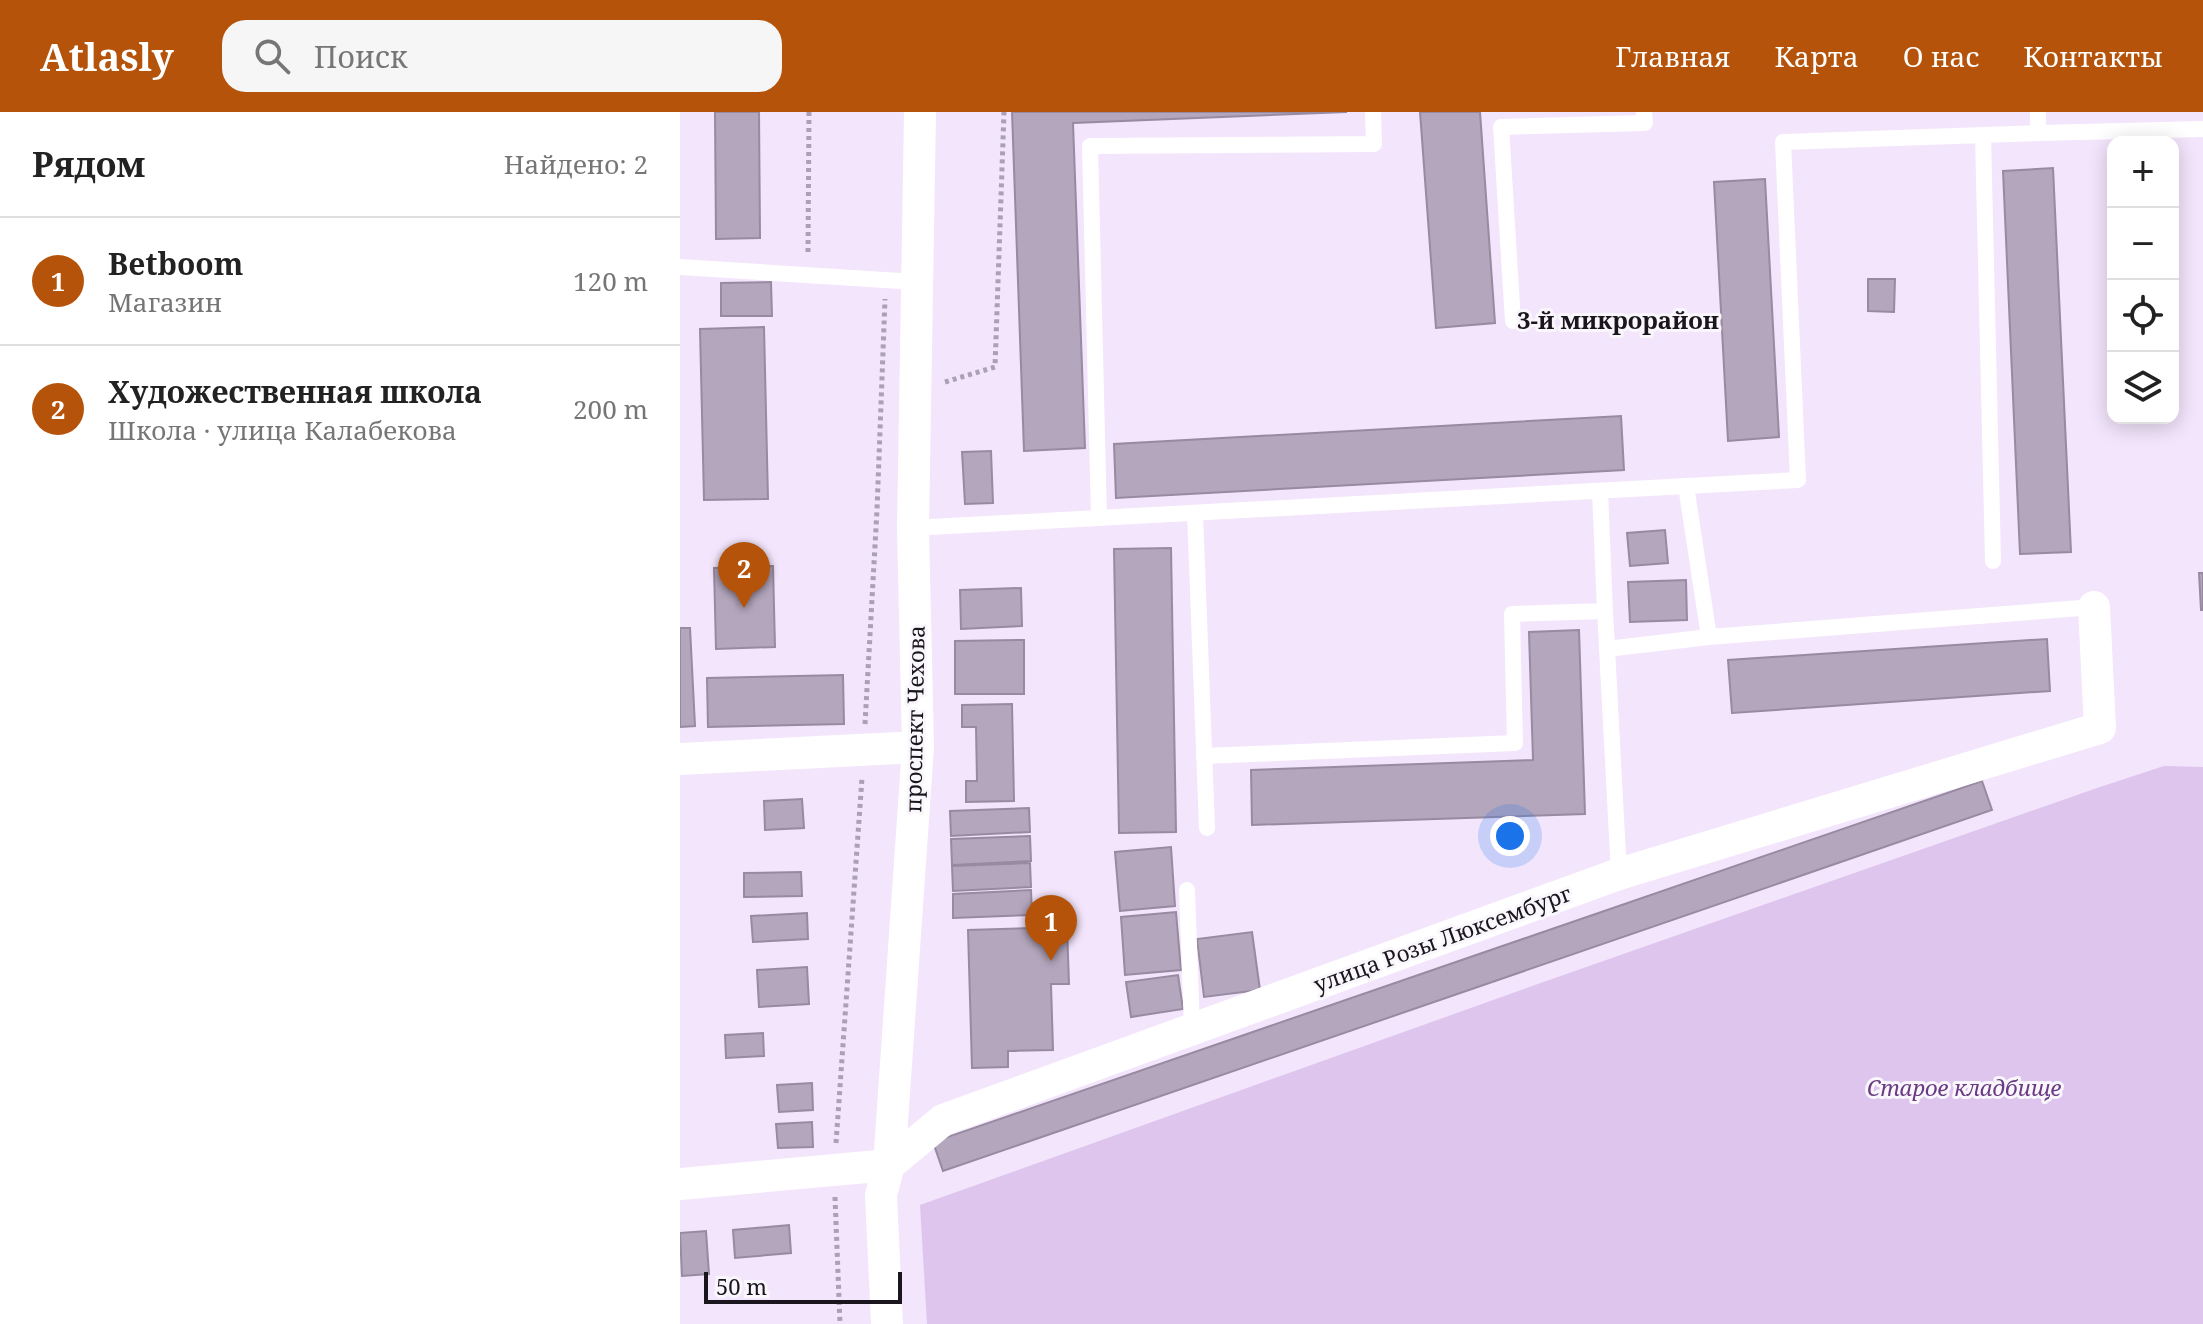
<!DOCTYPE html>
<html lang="ru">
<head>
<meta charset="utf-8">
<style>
	body { margin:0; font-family:"Noto Serif",serif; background:#f6f6f6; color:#222 }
	.controls { position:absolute; right:24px; top:24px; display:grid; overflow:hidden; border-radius:16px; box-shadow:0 4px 20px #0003 }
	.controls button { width:72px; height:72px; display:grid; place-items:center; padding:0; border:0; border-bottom:2px solid #e0e0e0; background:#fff; color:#222; font:40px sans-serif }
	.scale { position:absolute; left:24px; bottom:20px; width:198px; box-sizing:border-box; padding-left:8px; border:4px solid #1b161e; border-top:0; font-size:22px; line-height:28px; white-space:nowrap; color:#1b161e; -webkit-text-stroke:6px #faf7fc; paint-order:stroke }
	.you { position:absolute; left:830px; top:724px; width:28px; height:28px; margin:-20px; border:6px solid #fff; border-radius:50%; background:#1a73e8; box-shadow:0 0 0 12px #1a73e833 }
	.badge { display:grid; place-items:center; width:52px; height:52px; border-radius:50%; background:#b45309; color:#fff; font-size:26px; font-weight:700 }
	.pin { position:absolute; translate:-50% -66px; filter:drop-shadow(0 2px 4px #0008) }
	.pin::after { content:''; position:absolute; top:42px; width:28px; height:24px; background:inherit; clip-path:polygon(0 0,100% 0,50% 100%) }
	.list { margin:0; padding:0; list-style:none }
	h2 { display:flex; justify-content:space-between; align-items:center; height:104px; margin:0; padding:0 32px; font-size:34px }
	h2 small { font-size:26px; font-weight:400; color:#767676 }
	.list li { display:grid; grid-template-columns:52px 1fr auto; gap:24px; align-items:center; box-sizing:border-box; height:128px; padding:0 32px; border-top:2px solid #e0e0e0 }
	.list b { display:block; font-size:30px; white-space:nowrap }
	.list p { margin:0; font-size:26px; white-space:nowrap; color:#767676 }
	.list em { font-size:26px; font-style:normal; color:#767676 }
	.icon { flex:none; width:44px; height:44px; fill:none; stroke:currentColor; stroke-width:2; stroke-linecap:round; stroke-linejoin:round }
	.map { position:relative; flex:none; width:1523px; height:1212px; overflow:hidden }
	header { display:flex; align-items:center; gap:48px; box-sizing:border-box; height:112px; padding:0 40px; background:#b45309; color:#fff }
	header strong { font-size:38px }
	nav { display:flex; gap:44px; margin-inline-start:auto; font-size:28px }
	.search { width:560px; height:72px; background:#f6f6f6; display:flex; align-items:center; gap:20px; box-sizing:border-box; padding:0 28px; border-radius:24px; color:#767676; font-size:30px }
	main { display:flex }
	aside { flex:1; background:#fff }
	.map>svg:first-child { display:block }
	.green { fill:#dec5ed }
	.building { fill:#b4a6bd; stroke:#988aa0; stroke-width:2 }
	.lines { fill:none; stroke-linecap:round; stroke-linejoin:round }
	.path { stroke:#aca1b3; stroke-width:5; stroke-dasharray:4 4; stroke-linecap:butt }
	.lane { stroke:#fff; stroke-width:16 }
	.street { stroke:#fff; stroke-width:32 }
	.labels { text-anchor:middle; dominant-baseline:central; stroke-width:6; stroke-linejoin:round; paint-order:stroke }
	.street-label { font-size:22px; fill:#1b161e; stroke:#faf7fc }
	.park-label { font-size:22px; font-style:italic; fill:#6a3a83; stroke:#faf7fc }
	.neighbourhood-label { font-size:24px; font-weight:bold; fill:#1b161e; stroke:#faf7fc }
</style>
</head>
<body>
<header>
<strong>Atlasly</strong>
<div class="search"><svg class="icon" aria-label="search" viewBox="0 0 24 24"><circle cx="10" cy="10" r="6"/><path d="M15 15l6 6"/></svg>Поиск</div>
<nav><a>Главная</a><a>Карта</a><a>О нас</a><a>Контакты</a></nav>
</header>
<main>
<aside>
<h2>Рядом<small>Найдено: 2</small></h2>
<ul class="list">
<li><span class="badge">1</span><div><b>Betboom</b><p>Магазин</p></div><em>120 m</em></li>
<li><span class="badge">2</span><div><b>Художественная школа</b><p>Школа · улица Калабекова</p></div><em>200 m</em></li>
</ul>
</aside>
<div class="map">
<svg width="1523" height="1212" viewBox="0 0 1523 1212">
	<rect width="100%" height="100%" fill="#f3e5fc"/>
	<!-- green -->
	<path class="green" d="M1484 654 1523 655V1212H247L240 1093 855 873 1417 676Z"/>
	<!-- building -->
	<path class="building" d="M35 0H79L80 126 36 127Z
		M332 0H667L393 11 405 336 344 339Z
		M740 0H800L815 211 756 216Z
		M1373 56 1391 440 1340 442 1323 59Z
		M1085 67 1099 325 1048 329 1034 70Z
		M1188 167H1215L1214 200 1188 199Z
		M91 170 92 204H41V171Z
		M84 215 88 387 24 388 20 217Z
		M941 304 944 358 436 386 434 332Z
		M311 339 313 391 285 392 282 340Z
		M985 418 988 451 950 454 947 421Z
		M491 436 496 720 439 721 434 437Z
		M93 454 95 535 36 537 34 456Z
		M1519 461H1523V498H1521Z
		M1006 468 1007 508 950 510 948 470Z
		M341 476 342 514 281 517 280 478Z
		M0 516H10L15 614 0 615Z
		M899 518 905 702 572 713 571 658 853 648 849 520Z
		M1367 527 1370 579 1052 601 1048 548Z
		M344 528V582H275V529Z
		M163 563 164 612 28 615 27 566Z
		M332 592 334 689 286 690V669H297L296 615H282V593Z
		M1302 669 1312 698 263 1059 253 1030Z
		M122 687 124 716 85 718 84 689Z
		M349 696 350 720 271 724 270 699Z
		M350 724 351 749 272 753 271 727Z
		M491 735 495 794 440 799 435 740Z
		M350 751 351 775 273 779 272 754Z
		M121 760 122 784 64 785V761Z
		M351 778 352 803 273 806V782Z
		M496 800 501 858 445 863 441 805Z
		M127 801 128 827 73 830 71 804Z
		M387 815 389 872H371L373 938 328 939V955L292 956 288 818Z
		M572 820 580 878 524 885 517 827Z
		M127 855 129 892 79 895 77 858Z
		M498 863 503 897 451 905 446 870Z
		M83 921 84 944 46 946 45 923Z
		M132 971 133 998 99 1000 97 973Z
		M132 1010 133 1035 98 1036 96 1012Z
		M109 1113 111 1141 55 1146 53 1118Z
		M26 1119 29 1162 2 1164 0 1121Z"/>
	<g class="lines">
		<!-- path -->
		<path class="path" d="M129 0 128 141H130
			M265 270 315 255 324 0
			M185 612 197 398 205 187
			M156 1031 182 666
			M155 1085 160 1212"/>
		<!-- lane -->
		<path class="lane" d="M1358 0V21L1523 17
			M1303 23 1313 449
			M0 155 236 170
			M833 209 821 15 965 11 964 0
			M920 379 925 499
			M515 401 527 716
			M419 406 410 34 694 32 693 0
			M233 416 1118 368 1103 30 1358 21
			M1029 525 1414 495
			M927 537 1029 525 1006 374
			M524 644 835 631 832 502 925 499 939 762
			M507 778 512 917"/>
		<!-- street -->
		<path class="street" d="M0 647 238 635
			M0 1072 209 1053 263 1008 939 762 1420 616 1414 495
			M207 1212 201 1083 209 1053 238 635 233 416 240 0"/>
	</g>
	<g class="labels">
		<!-- street labels -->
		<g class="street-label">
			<text transform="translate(234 607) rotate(-89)">проспект Чехова</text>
			<text transform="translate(762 826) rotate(-20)">улица Розы Люксембург</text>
		</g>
		<!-- park labels -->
		<g class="park-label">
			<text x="1284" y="975">Старое кладбище</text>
		</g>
		<!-- neighbourhood labels -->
		<g class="neighbourhood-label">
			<text x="938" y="207">3-й микрорайон</text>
		</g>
	</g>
</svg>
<div class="controls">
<button>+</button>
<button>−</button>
<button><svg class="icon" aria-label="locate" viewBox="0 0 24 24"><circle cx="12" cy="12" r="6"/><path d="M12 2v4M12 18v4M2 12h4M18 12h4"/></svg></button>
<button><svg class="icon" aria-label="layers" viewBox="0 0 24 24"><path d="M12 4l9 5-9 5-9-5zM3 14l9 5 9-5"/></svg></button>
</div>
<div class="scale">50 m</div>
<div class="you"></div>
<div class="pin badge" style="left:371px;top:849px">1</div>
<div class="pin badge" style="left:64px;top:496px">2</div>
</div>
</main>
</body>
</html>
